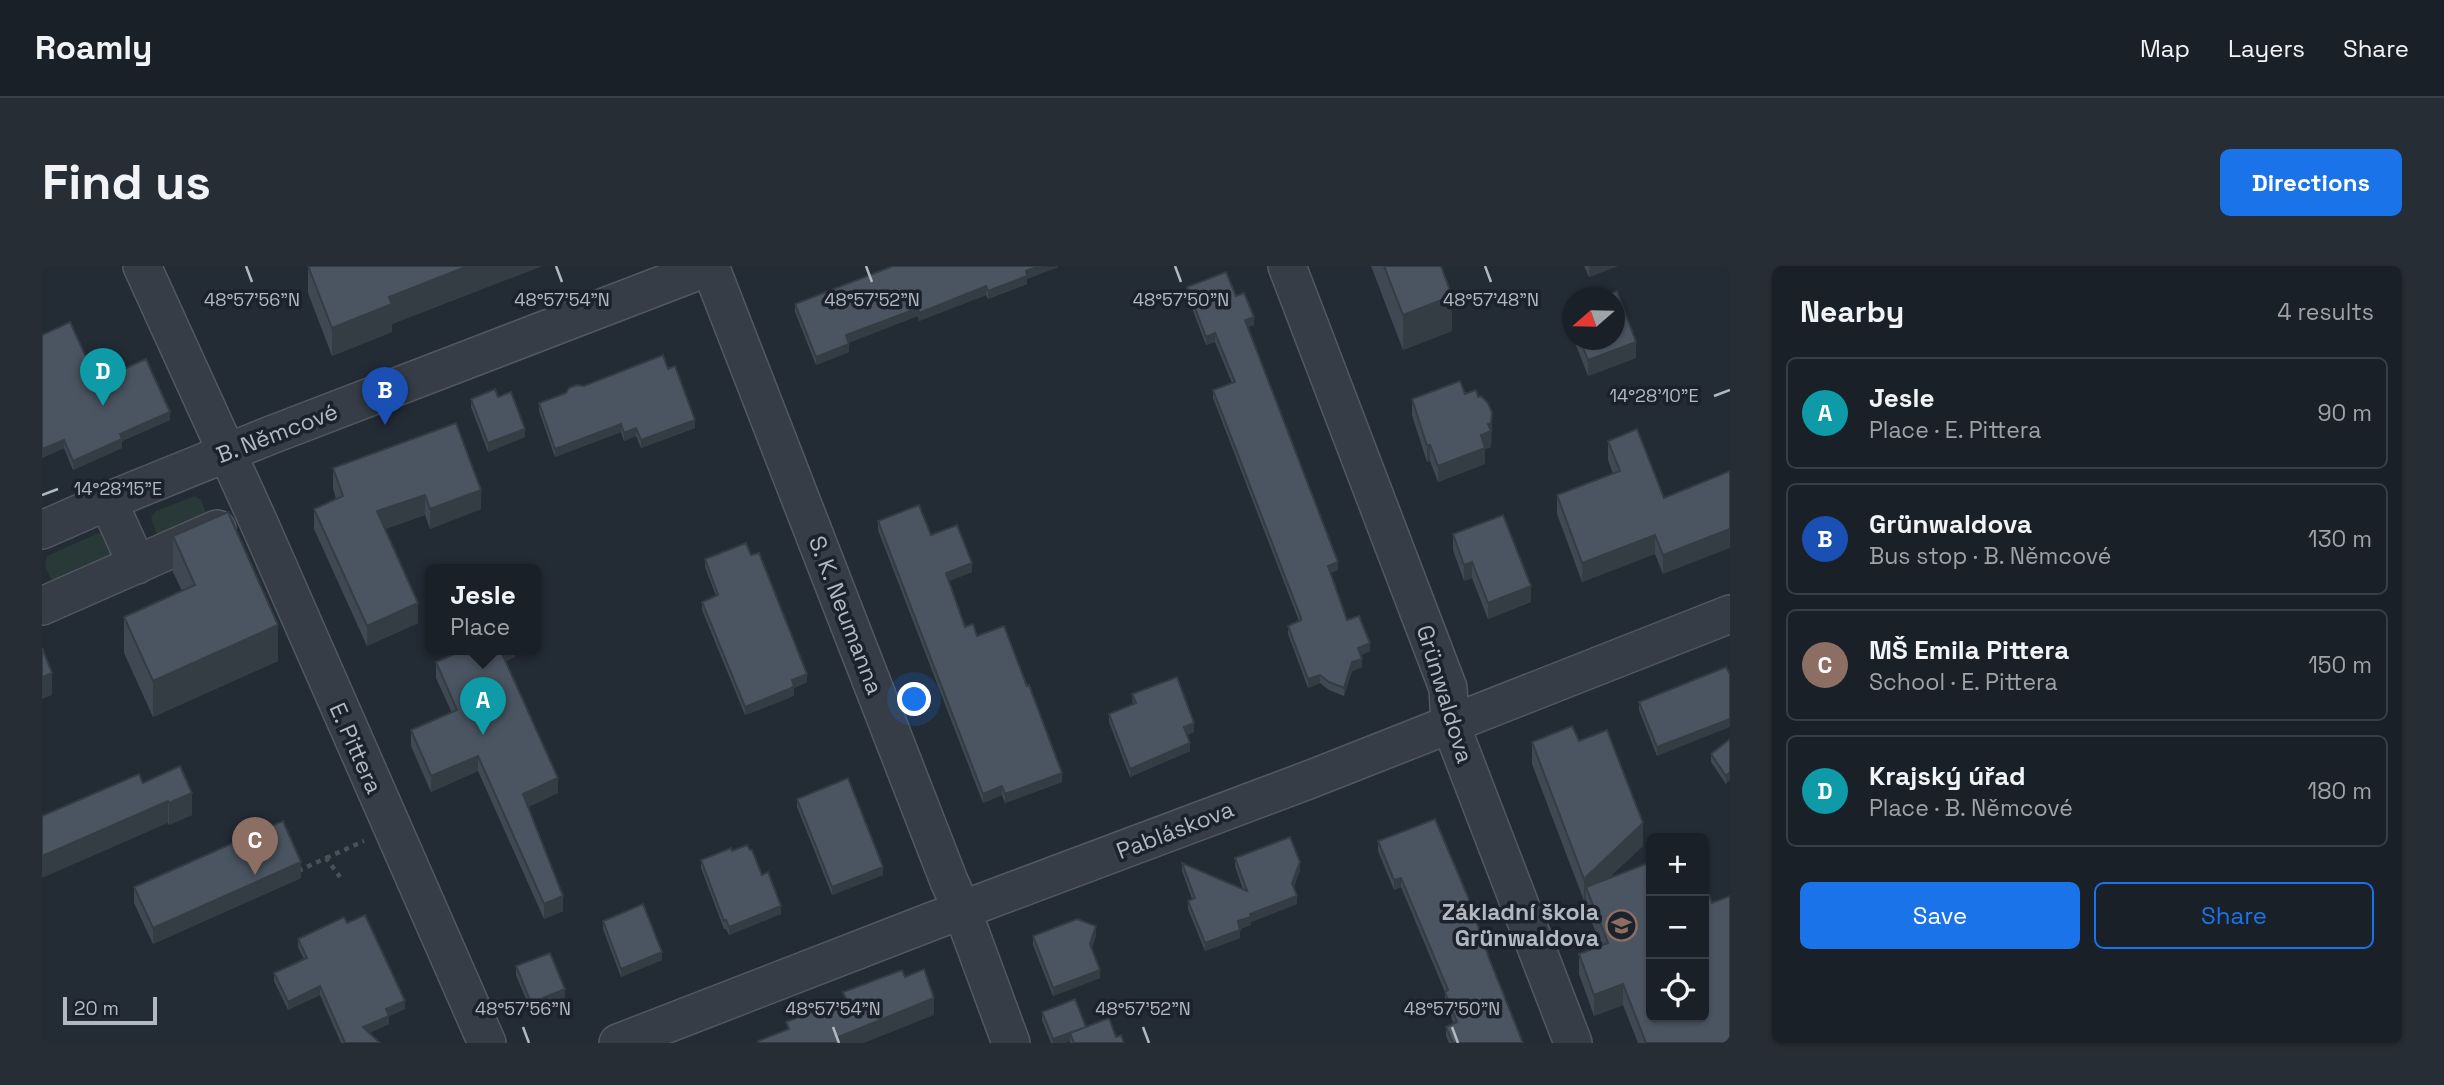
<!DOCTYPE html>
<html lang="en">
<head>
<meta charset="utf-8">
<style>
	body { margin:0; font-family:"Space Grotesk",sans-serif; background:#272d34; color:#f1f3f6 }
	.controls { position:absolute; right:21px; bottom:21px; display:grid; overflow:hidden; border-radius:10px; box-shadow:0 2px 5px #0004 }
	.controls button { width:63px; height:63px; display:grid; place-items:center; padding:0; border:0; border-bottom:2px solid #383e45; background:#1a2028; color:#f1f3f6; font:35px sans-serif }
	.compass { position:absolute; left:1520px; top:21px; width:63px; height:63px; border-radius:50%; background:#1a2028; box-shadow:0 2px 5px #0004; rotate:250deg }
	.scale { position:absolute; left:21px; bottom:18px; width:94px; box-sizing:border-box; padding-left:7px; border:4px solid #b1b8c2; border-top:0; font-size:19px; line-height:24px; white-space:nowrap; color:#b1b8c2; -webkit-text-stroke:5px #1b222b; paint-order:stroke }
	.you { position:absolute; left:873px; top:434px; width:24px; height:24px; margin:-18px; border:5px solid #fff; border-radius:50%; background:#1a73e8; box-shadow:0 0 0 10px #1a73e833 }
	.badge { display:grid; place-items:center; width:46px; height:46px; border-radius:50%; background:#1a73e8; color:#fff; font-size:23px; font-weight:700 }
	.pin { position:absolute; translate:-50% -58px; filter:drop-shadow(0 2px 4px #0008) }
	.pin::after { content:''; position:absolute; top:37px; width:24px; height:21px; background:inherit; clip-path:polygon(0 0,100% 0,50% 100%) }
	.popup { position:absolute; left:383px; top:298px; width:116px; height:91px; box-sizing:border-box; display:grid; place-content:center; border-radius:10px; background:#1a2028; filter:drop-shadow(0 2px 5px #0005); font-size:23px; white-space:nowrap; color:#9fa3a8 }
	.popup b { font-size:26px; color:#f1f3f6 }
	.popup::after { content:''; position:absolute; left:50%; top:100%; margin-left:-14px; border:14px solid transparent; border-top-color:#1a2028 }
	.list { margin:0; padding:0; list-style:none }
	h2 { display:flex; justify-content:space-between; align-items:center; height:91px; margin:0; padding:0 28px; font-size:30px }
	h2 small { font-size:23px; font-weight:400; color:#9fa3a8 }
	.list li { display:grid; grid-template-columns:46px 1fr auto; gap:21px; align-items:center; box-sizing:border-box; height:112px; margin:0 14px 14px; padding:0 14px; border:2px solid #383e45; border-radius:10px }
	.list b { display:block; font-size:26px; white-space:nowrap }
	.list p { margin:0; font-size:23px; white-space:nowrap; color:#9fa3a8 }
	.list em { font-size:23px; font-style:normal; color:#9fa3a8 }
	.actions { display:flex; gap:14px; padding:21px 28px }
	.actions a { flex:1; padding:16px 0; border:2px solid #1a73e8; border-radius:10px; text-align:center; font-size:24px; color:#1a73e8 }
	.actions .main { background:#1a73e8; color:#fff }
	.icon { flex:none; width:38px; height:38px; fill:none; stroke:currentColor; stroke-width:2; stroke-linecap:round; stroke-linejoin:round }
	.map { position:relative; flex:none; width:1688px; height:777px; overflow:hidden; border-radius:10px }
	header { display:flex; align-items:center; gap:42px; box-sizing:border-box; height:98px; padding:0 35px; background:#1a2028; border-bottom:2px solid #383e45 }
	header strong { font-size:33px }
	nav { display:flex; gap:38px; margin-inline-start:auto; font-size:24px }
	.intro { display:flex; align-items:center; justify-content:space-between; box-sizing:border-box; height:168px; padding:0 42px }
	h1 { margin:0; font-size:49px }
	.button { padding:18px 32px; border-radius:10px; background:#1a73e8; color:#fff; font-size:24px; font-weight:700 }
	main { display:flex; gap:42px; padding:0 42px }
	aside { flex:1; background:#1a2028; border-radius:10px; box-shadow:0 2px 5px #0004 }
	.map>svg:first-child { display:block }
	.green { fill:#283938 }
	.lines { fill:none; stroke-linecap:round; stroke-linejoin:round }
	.minor-casing { stroke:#515861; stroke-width:40 }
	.path { stroke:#445456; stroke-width:4.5; stroke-dasharray:5 5; stroke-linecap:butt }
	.minor { stroke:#363d46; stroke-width:37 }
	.wall { fill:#404953 }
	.shaded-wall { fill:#343c44 }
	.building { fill:#4b5561; stroke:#343c44; stroke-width:2 }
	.ticks { fill:none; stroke:#b1b8c2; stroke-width:2.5 }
	.labels { text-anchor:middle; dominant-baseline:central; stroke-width:7; stroke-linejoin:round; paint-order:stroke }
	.street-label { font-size:23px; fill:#b1b8c2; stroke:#1b222b }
	.poi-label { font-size:23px; font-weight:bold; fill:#b1b8c2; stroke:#1b222b; text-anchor:end }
	.ticks-label { font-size:18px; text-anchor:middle; fill:#b1b8c2; stroke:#1b222b; stroke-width:7; stroke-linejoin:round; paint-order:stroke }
</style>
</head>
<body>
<header>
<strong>Roamly</strong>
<nav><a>Map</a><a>Layers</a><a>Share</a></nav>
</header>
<div class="intro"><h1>Find us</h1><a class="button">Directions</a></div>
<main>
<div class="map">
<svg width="1688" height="777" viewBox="0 0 1688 777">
	<rect width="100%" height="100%" fill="#232b35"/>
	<!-- green -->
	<path class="green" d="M153 230 159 234 167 254 117 276 109 251 114 245Z
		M63 264 80 291 12 320 3 300 5 290Z"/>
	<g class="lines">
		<defs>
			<path id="minor" d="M100 0 217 257 445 777
				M668 0 907 615 920 644 969 777
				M1245 0 1406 422 1408 457 1531 777
				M66 235 95 299
				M0 264 66 235 229 169 669 0
				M0 340 175 263
				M576 777 888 656 1269 513 1688 348"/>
		</defs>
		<!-- minor casing -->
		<use href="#minor" class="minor-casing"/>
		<!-- path -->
		<path class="path" d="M284 592 322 575
			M256 605 284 592 298 611"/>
		<!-- minor -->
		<use href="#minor" class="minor"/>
	</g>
	<!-- wall -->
	<path class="wall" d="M266 0H500L350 58V66L290 90 266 27Z
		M1017 0 985 13V18L946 33 944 29 877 55 876 50 807 76V86L774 99 753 46V38Z
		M1329 0H1399L1410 65 1361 84Z
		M1542 0H1576L1547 11Z
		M1145 21 1194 30 1212 59 1206 61 1296 304 1288 307 1305 354 1328 385 1319 389 1320 401 1310 405 1302 430 1287 424 1278 417 1266 422 1246 368V360L1257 355 1171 132V124L1190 117 1173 76 1164 79 1145 29Z
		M1530 42V69L1527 59V43Z
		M1532 74H1572L1594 92 1546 110Z
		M626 103 653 162 599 182 594 170 582 175 579 166 513 191 497 145V137L542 120Z
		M55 115 128 154 80 175V182L31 204 22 182 0 192Z
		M1423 128 1450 147 1449 181 1443 183V198L1396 216 1388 195 1385 196 1370 149V133Z
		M456 131 483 171 446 186 429 141V133Z
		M1566 175 1622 232 1621 308 1613 288 1540 316 1515 248V229L1571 208 1566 194Z
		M291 202 439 243 388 263 383 249 343 263 376 357 325 380 272 263V243L294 233 291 222Z
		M836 255 889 269 930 306 907 315 923 361 935 370 1020 516 963 537 960 529 941 537 836 264Z
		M1411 268 1489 336 1446 353 1430 312 1422 315 1411 284Z
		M131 270 236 395 111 451 82 387V351L140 325 131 306Z
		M663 293 765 416 752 422V429L747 432 703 449 660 344V336L674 330 663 301Z
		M473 383V391L464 395 516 527 486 541 521 645 502 653 436 505 389 526 369 480V464L410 447 394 412V396Z
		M1687 408 1615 490 1597 444V436Z
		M1090 428 1152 466 1145 469 1148 485 1088 511 1067 456V448L1091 439Z
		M1688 473 1684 518 1669 496V488Z
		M1537 475 1601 580 1566 612 1688 777H1596L1581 739 1552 750 1537 708V688L1559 679 1544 642V633L1542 635 1490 498V476Z
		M101 517 150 549 127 559Z
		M755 533 841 609 790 629 755 541Z
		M1336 575 1447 692 1481 777H1407L1404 770V761L1412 758 1403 735V726L1359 621 1352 624 1336 585Z
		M690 585 720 609 739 648 687 669 684 663H682L659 602V594Z
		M1193 592 1258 604 1252 621 1255 638 1209 656V659L1198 663V672L1163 685 1146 643V635L1150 633 1140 605V597L1201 624 1193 600Z
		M259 612 111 678 92 637V621Z
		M561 655 620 694 579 711 561 663Z
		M305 657 363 743 347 750V758L327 767 338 777H299L278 729 246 744 232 715V707L262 693 256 681V673Z
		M1054 669 1050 682 1058 712 1011 730 991 679V670Z
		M474 700 523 732 489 745 474 709Z
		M1000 746 1074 771 1082 777H1028V775L1023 777H1009L1000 754Z"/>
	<!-- shaded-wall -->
	<path class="shaded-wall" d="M426 0H500L350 58V66L290 90V62L347 31Z
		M998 0 1017 1 985 13V18L946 33V25L984 5Z
		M1547 0H1576L1547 11Z
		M944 20V29L877 55V47Z
		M1410 30V65L1361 84V49Z
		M876 42V50L804 78V69Z
		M1212 51V59L1203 62V54Z
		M1173 67V76L1164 79V71Z
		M1594 76V92L1546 110V94Z
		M807 78V86L774 99V91Z
		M128 146V154L80 175V182L31 204V195L78 168Z
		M1450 147 1449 181 1443 183V198L1396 216V200L1439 169 1446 158Z
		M653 154V162L599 182V174Z
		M579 158V166L513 191V183Z
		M594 162V170L582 175V167Z
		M483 163V171L446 186V177Z
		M22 174V182L0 192V183Z
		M1388 179V195L1385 196V180Z
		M439 224V243L388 263V243Z
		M383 229V249L335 265V245Z
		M1688 263V282L1621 308V289Z
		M1613 269V288L1540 316V297Z
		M1296 296V304L1286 308V300Z
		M1430 296V312L1422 315V299Z
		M930 297V306L904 316V307Z
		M1489 320V336L1446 353V337Z
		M376 337V357L325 380V360Z
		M236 359V395L111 451V415Z
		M1328 377V385L1316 390V382Z
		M458 383H473V391L458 398Z
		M1320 393V401L1310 405 1302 430V422L1310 396Z
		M10 407V429L0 433V411Z
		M765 408V416L752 422V429L747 432 703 449V441L750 414Z
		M1278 409V417L1266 422V413Z
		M1688 453V461L1615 490V481Z
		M1152 457V466L1142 470V461Z
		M1148 477V485L1088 511V503Z
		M436 490V505L389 526V510Z
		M1688 506V514L1684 518V510Z
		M1020 507V516L963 537V528Z
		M516 512V527L481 543V528Z
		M960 520V529L941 537V528Z
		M150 527V549L127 559V537Z
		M126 535V557L0 612V590Z
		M1601 557V580L1548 630 1544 621V633L1542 635V613Z
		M259 596V612L111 678V662Z
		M1258 596V604L1250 625V617Z
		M841 601V609L790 629V621Z
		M1359 612V621L1352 624V614Z
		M521 630V645L502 653V638Z
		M1255 630V638L1209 656V659L1196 664V655L1208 648Z
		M739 640V648L687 669V661Z
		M1054 660V669L1048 686V678Z
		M1198 664V672L1163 685V677Z
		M620 686V694L579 711V703Z
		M1058 704V712L1011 730V722Z
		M1581 718V739L1552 750V729Z
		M278 720V729L246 744V736Z
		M523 723V732L489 745V737Z
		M892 732V749L822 777H796V771Z
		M363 735V743L347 750V758L321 770V761L344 743Z
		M1044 761 1028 767V775L1023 777H1011V773Z"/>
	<!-- building -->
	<path class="building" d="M266 0H426L347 31 350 38 290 62Z
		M851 0H998L984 5 985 10 946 25 944 20 877 47 876 42 804 69 807 78 774 91 753 38Z
		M1342 0H1399L1410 30 1361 49Z
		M1184 6 1194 30 1202 27 1212 51 1203 54 1296 296 1286 300 1305 354 1317 350 1328 377 1316 382 1320 393 1310 396 1302 422 1287 416 1278 409 1266 413 1246 360 1259 354V352L1171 124 1193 116 1173 67 1164 71 1145 21Z
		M1575 25 1594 76 1546 94 1538 74H1572V32H1558Z
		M1530 42V53L1527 43Z
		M28 56 55 115 104 93 128 146 78 168 80 173 31 195 22 174 0 183V69Z
		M621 89 626 103 633 100 653 154 599 174 594 162 582 167 579 158 513 183 497 137 524 127 527 122 535 119 542 120Z
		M1418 115 1423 128 1434 124 1436 131 1439 130 1446 137 1450 147 1449 157 1446 158 1449 165 1439 169 1443 182 1396 200 1388 179 1385 180 1370 133Z
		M453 123 456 131 469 126 483 163 446 177 429 133Z
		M414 157 439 224 388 243 383 229 335 245 376 337 325 360 272 243 301 230 291 202Z
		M1595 163 1622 232 1688 205V263L1621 289 1613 269 1540 297 1515 229 1578 205 1566 175Z
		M877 239 889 269 915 259 930 297 904 307 923 361 931 358 935 370 962 360 985 420 987 419 1020 507 963 528 960 520 941 528 836 255Z
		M186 246 236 359 111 415 82 351 153 319 131 270Z
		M1461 249 1489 320 1446 337 1430 296 1422 299 1411 268Z
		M704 277 709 289 717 287 765 408 750 414 752 420 747 423 703 441 660 336 676 329 663 293Z
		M0 382 10 407 0 411Z
		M423 383H458L516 512 481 528 521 630 502 638 436 490 389 510 369 464 415 444 394 396Z
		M1684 401 1688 408V453L1615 481 1597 436Z
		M1135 411 1152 457 1142 461 1148 477 1088 503 1067 448 1094 437 1090 428Z
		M1530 460 1537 475 1565 464 1601 557 1542 613 1490 476Z
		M1688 473V506L1684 510 1669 488Z
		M138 500 150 527 127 537 126 535 0 590V550L97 508 101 517Z
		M806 512 841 601 790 621 755 533Z
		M1393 553 1426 631 1447 692 1481 777H1411L1404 761 1415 756 1403 726 1406 724 1359 612 1352 614 1336 575Z
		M241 555 259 596 111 662 92 621Z
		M1248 571 1258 596 1250 617 1255 630 1208 648 1209 651 1196 655 1198 664 1163 677 1146 635 1153 632 1140 597 1205 625 1193 592Z
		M705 579 708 584H710L720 609 726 606 739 640 687 661 684 654 682 655 659 594 689 582 690 585Z
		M1609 596V751H1662V615L1670 637 1688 630V777H1604L1581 718 1552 729 1537 688 1566 677 1544 621Z
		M601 638 620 686 579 703 561 655Z
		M323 649 363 735 344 743 347 750 321 761 338 777H303L278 720 246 736 232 707 265 692 256 673 302 651 305 657Z
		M1035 653 1054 660 1048 678 1058 704 1011 722 991 670Z
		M508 687 523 723 489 737 474 700Z
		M882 703 892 732 796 771 798 777H717L716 775 747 763 744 756 804 733 801 726 860 704 863 711Z
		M1033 733 1044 761 1011 773 1000 746Z
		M1067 752 1074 771 1079 769 1082 777H1032L1028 767Z"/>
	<!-- ticks -->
	<path class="ticks" d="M204 0 210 16M514 0 520 16M824 0 830 16M1133 0 1139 16M1443 0 1449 16M1672 130 1688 124M0 229 16 223M481 761 487 777M791 761 797 777M1101 761 1107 777M1410 761 1416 777"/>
	<!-- icons -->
	<defs>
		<symbol id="school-ring" viewBox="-11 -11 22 22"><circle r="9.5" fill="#1b222b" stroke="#8d6e63" stroke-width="1.5"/><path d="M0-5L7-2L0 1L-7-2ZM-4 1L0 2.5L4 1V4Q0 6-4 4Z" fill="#8d6e63"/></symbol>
	</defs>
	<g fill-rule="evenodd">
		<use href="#school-ring" x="1562" y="642" width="35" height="35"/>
	</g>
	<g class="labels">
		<!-- street labels -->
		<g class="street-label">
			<text transform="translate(235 167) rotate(-21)">B. Němcové</text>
			<text transform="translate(804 349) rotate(69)">S. K. Neumanna</text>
			<text transform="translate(1403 428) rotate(73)">Grünwaldova</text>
			<text transform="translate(314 482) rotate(66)">E. Pittera</text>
			<text transform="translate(1133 564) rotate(-21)">Pabláskova</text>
		</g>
		<!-- poi labels -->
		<g class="poi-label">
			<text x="1557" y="646">Základní škola<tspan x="1557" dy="26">Grünwaldova</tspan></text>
		</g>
	</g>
	<g class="ticks-label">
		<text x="210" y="40">48°57'56"N</text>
		<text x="520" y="40">48°57'54"N</text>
		<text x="830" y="40">48°57'52"N</text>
		<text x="1139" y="40">48°57'50"N</text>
		<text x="1449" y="40">48°57'48"N</text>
		<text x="1612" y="136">14°28'10"E</text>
		<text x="76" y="229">14°28'15"E</text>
		<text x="481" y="749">48°57'56"N</text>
		<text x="791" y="749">48°57'54"N</text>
		<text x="1101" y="749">48°57'52"N</text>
		<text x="1410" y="749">48°57'50"N</text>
	</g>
</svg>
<div class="controls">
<button>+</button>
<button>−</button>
<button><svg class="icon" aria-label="locate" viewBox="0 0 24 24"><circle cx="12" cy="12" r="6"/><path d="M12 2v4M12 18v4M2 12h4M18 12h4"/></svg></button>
</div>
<svg class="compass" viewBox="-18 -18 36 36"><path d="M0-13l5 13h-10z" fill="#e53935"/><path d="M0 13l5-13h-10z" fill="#9fa3a8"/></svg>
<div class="scale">20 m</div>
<div class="you"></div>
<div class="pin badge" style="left:441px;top:469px;background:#0f9aa8">A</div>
<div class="popup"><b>Jesle</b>Place</div>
<div class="pin badge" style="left:343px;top:159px;background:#1a4fb4">B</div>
<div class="pin badge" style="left:213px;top:609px;background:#8d6e63">C</div>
<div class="pin badge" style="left:61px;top:140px;background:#0f9aa8">D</div>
</div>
<aside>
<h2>Nearby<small>4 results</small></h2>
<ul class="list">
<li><span class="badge" style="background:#0f9aa8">A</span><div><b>Jesle</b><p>Place · E. Pittera</p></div><em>90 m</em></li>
<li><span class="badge" style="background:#1a4fb4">B</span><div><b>Grünwaldova</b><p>Bus stop · B. Němcové</p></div><em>130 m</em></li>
<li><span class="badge" style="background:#8d6e63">C</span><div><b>MŠ Emila Pittera</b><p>School · E. Pittera</p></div><em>150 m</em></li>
<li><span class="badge" style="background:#0f9aa8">D</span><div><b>Krajský úřad</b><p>Place · B. Němcové</p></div><em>180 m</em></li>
</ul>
<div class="actions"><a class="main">Save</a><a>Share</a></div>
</aside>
</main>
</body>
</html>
